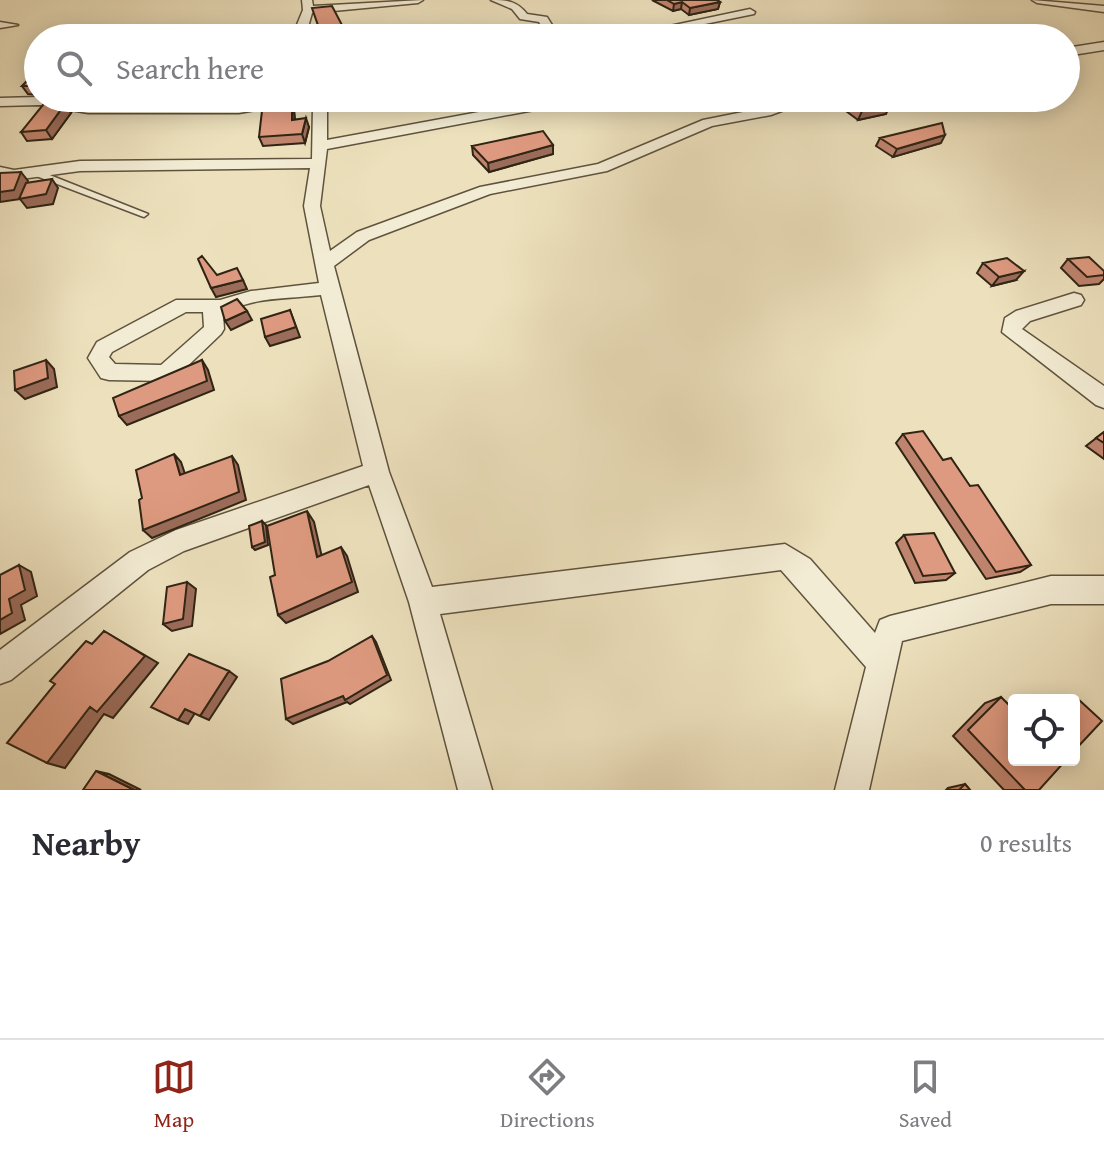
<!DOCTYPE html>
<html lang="en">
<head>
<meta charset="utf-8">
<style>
	body { margin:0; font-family:"Gentium Book Plus",serif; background:#f7f7f7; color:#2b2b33 }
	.controls { position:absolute; right:24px; bottom:24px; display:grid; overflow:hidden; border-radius:8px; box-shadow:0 4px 20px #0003 }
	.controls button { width:72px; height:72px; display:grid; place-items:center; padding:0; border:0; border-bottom:2px solid #e1e1e2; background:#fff; color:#2b2b33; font:40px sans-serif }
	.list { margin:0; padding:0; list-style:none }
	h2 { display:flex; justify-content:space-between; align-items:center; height:104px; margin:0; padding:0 32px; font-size:34px }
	h2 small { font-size:26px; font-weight:400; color:#7c7c81 }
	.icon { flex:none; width:44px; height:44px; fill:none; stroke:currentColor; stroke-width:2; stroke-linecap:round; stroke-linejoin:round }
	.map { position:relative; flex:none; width:1104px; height:790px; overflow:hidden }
	.search { position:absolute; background:#fff; box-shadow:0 4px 20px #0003; left:24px; right:24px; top:24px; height:88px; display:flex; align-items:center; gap:20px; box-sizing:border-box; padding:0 28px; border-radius:44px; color:#7c7c81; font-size:30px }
	.sheet { height:248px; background:#fff }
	nav { display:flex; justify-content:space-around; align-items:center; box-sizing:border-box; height:112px; border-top:2px solid #e1e1e2; background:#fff; font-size:22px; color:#7c7c81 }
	nav a { display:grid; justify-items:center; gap:4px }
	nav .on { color:#8f2418 }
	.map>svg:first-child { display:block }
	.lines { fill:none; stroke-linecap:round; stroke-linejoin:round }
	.service-casing { stroke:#5f533e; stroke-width:3 }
	.minor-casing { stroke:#5f533e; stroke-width:3 }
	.service { fill:#f3ecd4; fill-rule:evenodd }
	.minor { fill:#f3ecd4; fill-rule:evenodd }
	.wall { fill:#bf846e; stroke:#302414; stroke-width:2 }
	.shaded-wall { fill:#9b6c5a; stroke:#302414; stroke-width:2 }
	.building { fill:#de9a80; stroke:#302414; stroke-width:2 }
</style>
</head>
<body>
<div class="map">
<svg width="1104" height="790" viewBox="0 0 1104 790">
	<rect width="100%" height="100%" fill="#ede1bd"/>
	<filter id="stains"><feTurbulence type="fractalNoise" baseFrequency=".0025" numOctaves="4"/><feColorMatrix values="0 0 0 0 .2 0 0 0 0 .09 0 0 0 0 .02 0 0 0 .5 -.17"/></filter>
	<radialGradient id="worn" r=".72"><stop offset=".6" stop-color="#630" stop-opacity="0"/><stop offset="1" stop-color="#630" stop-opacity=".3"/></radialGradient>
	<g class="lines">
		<defs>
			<path id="service" d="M31 170H37L148 214 144 217 141 216 31 174Z"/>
			<path id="minor" d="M302 0H312L313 6 423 0 418 3 312 13 308 27 315 38H303L296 27 303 10Z
				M491 0C507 0 517 1 527 14L547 17 559 36 545 38 547 36 539 22 520 19 512 9Z
				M1032 0 1104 6V12L1037 3Z
				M750 9 755 12 754 14 636 38H613Z
				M0 22 18 25 0 28Z
				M1104 42V50L1066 56V48Z
				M38 97 88 105H239L266 100 327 98V140L555 98H584L577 102 327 149 320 206 330 251 357 232 480 187 598 164 703 120 763 108 796 98H816L771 115 712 126 607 171 490 194 369 240 334 266 389 472 432 587 785 544 810 559 875 633 880 620 890 616 1051 576H1104V604H1051L902 641 869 790H835L866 667 781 570 440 614 492 790H458L409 602 369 485 184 551 148 570 11 680 0 684V650L130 552 176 530 363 466 321 295C290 299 250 296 223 315L224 329 221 334 174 379 166 381 109 380 101 378 88 358 97 342 176 300H220L251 291 319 283 304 206 310 168 80 171 14 180 0 177V167L14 170 80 161 312 159 313 106 266 108 239 113H88L40 105 0 106V98ZM186 312H203L204 327 161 365 115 364 109 357 112 352Z
				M1074 293 1081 295 1084 300 1081 305 1030 321 1022 329 1104 386V408L1096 405 1002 332 1005 318 1016 311Z"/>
		</defs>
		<!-- service casing -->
		<use href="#service" class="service-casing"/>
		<!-- minor casing -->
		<use href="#minor" class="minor-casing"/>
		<!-- service -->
		<use href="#service" class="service"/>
		<!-- minor -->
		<use href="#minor" class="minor"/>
	</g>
	<!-- wall -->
	<path class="wall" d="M652 0H717L720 2 718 9 689 15 681 9 673 11Z
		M38 70V95L28 94 22 86Z
		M220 98H271L221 102Z
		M835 98H879L889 105 886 114 858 120 834 102Z
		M294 110 295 119 309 127 305 143 263 146 259 137Z
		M71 113 52 139 27 141 21 132Z
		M880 138 941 143 893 157 876 146Z
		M553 145V154L489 172 473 155 472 146Z
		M1068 259 1104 271V279L1099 284 1079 286 1061 268Z
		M983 263 1016 280 992 286 977 273Z
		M1104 432V459L1086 446Z
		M903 434 943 460 970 486 1031 565 1020 572 986 579 896 443Z
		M904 535 955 573 946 580 915 583 896 543Z
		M1001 697 1039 790H1004L953 736 985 703Z
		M965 784 970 790H946L948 788Z"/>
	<!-- shaded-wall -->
	<path class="shaded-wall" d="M682 2 681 9 673 11 674 4Z
		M720 2 718 9 689 15 690 8Z
		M343 27 345 35 322 38 320 31Z
		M292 101 294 110 295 128 292 120Z
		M65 104 71 113 52 139 46 130Z
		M889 105 886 114 858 120 862 111Z
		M306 118 309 127 305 143 302 134Z
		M945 135 941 143 893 157 897 149Z
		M553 145V154L489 172 488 163Z
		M21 172 28 181 22 198 52 179 58 188 53 204 27 208 20 199 0 202V192Z
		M1024 271 1016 280 992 286 999 277Z
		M243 280 247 289 216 297 211 288Z
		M290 310 300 337 270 346 265 337Z
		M247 311 252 320 231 330 225 321Z
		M46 360 54 369 57 387 25 399 15 390Z
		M202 360 208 370 214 390 127 425 119 416Z
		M174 454 181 462 188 483 180 475Z
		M232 456 238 465 246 500 152 538 143 530Z
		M307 511 314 522 324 566 317 557Z
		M262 521 266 525 268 545 255 550 252 547Z
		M341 547 347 556 358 592 286 623 278 615Z
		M19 565 31 572 37 596 21 605 25 620 0 634V620L9 599Z
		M187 582 196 589 192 626 172 631 163 624Z
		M104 631 158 663 113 718 104 714 65 768 47 763Z
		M372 636 376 642 391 680 350 704 347 702 293 724 286 719Z
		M229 671 237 677 209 720 200 716Z
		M185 709 195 713 188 724 178 720Z
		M96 771 109 774 141 790H134Z"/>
	<!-- building -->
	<path class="building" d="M667 0H717L720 2 690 8 682 2 674 4Z
		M332 6 343 27 320 31 312 8Z
		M206 30 207 38H191L190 33Z
		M148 35 146 38H129L130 36Z
		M231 35 232 38H215Z
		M38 70V86H22Z
		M843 98H879L889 105 862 111Z
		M46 101 65 104 46 130 21 132Z
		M292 101V120L306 118 302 134 259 137 263 102Z
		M942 123 945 135 897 149 880 138Z
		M543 131 553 145 488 163 472 146Z
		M21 172 14 190 0 192V173Z
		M52 179 46 194 19 199 26 183Z
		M202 256 217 275 237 268 243 280 211 288 198 259Z
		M1089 257 1104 271V275L1087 277 1068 259Z
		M1007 258 1024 271 999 277 983 263Z
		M237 299 247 311 225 321 221 307Z
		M290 310 296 327 265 337 261 319Z
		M46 360 48 378 15 390 14 371Z
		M202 360 207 381 119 416 113 398Z
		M923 431 943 460 951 458 970 486 978 485 1031 565 996 572 903 434Z
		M1104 432V443L1096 438Z
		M174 454 180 475 232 456 239 492 143 530 139 500 142 498 136 470Z
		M307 511 317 557 341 547 352 582 278 615 270 577 275 575 267 526Z
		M262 521 265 542 252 547 249 526Z
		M934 533 955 573 923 576 904 535Z
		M19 565 25 590 9 599 12 613 0 620V575Z
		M187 582 183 619 163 624 167 587Z
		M104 631 145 656 97 712 90 707 47 763 7 743 55 684 50 681 86 641 92 644Z
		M372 636 387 675 345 700 343 696 286 719 281 679 328 661Z
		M189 654 229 671 200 716 185 709 178 720 151 707Z
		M1001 697 1014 710V760H1066L1039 790H1025L968 730Z
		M1078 699 1102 721 1074 751V703Z
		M96 771 134 790H83Z
		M965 784 970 790H959Z"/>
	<rect width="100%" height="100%" filter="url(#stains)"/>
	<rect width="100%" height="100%" fill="url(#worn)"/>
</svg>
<div class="controls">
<button><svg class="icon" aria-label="locate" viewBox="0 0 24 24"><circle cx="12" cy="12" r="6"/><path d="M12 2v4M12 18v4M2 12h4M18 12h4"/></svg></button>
</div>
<div class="search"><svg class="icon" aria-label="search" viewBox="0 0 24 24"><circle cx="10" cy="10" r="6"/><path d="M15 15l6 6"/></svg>Search here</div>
</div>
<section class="sheet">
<h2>Nearby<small>0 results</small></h2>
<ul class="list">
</ul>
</section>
<nav>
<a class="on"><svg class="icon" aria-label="map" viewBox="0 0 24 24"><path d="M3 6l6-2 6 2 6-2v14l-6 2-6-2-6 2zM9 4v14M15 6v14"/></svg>Map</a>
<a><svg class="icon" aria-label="directions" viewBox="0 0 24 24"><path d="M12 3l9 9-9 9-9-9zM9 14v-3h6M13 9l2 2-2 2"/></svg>Directions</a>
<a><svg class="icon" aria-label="saved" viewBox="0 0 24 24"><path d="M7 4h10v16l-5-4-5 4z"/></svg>Saved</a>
</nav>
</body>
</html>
